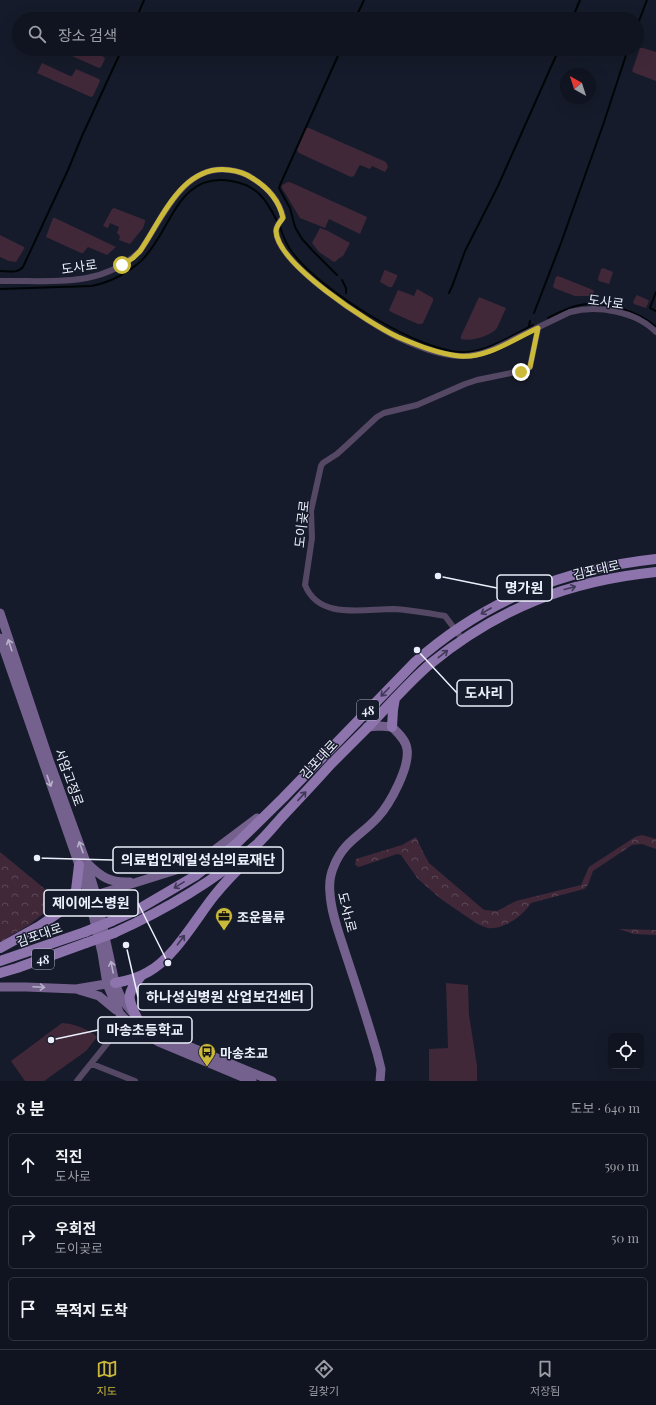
<!DOCTYPE html>
<html lang="ko">
<head>
<meta charset="utf-8">
<style>
	body { margin:0; font-family:"Playfair Display","Noto Sans KR",serif; background:#1e212d; color:#f1f3f6 }
	.controls { position:absolute; right:12px; bottom:12px; display:grid; overflow:hidden; border-radius:6px; box-shadow:0 4px 16px #0002 }
	.controls button { width:36px; height:36px; display:grid; place-items:center; padding:0; border:0; border-bottom:1px solid #30333e; background:#101420; color:#f1f3f6; font:20px sans-serif }
	.compass { position:absolute; left:560px; top:68px; width:36px; height:36px; border-radius:50%; background:#101420; box-shadow:0 4px 16px #0002; rotate:321deg }
	.stop { position:absolute; width:12px; height:12px; margin:-9px; border:3px solid #cbba39; border-radius:50%; background:#fff }
	.stop.end { background:#cbba39; border-color:#fff; box-shadow:0 1px 4px #0008 }
	.list { margin:0; padding:0; list-style:none }
	h2 { display:flex; justify-content:space-between; align-items:center; height:52px; margin:0; padding:0 16px; font-size:17px }
	h2 small { font-size:13px; font-weight:400; color:#9c9ea5 }
	.list li { display:grid; grid-template-columns:26px 1fr auto; gap:12px; align-items:center; box-sizing:border-box; height:64px; margin:0 8px 8px; padding:0 8px; border:1px solid #30333e; border-radius:6px }
	.list b { display:block; font-size:15px; white-space:nowrap }
	.list p { margin:0; font-size:13px; white-space:nowrap; color:#9c9ea5 }
	.list em { font-size:13px; font-style:normal; color:#9c9ea5 }
	.icon { flex:none; width:22px; height:22px; fill:none; stroke:currentColor; stroke-width:2; stroke-linecap:round; stroke-linejoin:round }
	.map { position:relative; flex:none; width:656px; height:1081px; overflow:hidden }
	.search { position:absolute; background:#101420; box-shadow:0 4px 16px #0002; left:12px; right:12px; top:12px; height:44px; display:flex; align-items:center; gap:10px; box-sizing:border-box; padding:0 14px; border-radius:22px; color:#9c9ea5; font-size:15px }
	.sheet { height:268px; background:#101420 }
	nav { display:flex; justify-content:space-around; align-items:center; box-sizing:border-box; height:56px; border-top:1px solid #30333e; background:#101420; font-size:11px; color:#9c9ea5 }
	nav a { display:grid; justify-items:center; gap:2px }
	nav .on { color:#cbba39 }
	.map>svg:first-child { display:block }
	.forest { fill:url(#forest-crowns) }
	.garden { fill:#402839 }
	.lines { fill:none; stroke-linecap:round; stroke-linejoin:round }
	.stream { stroke:#000607; stroke-width:2 }
	.street { stroke:#554864; stroke-width:6 }
	.secondary { stroke:#75618d; stroke-width:9 }
	.primary { stroke:#8e74ad; stroke-width:10 }
	.primary-bridge { stroke:#8e74ad; stroke-width:10 }
	.oneway { stroke:#403a58 }
	.oneway2 { stroke:#b6b0ca }
	.route { stroke:#cbba39; stroke-width:5 }
	.labels { text-anchor:middle; dominant-baseline:central; stroke-width:3; stroke-linejoin:round; paint-order:stroke }
	.shield { fill:#161b2b; stroke:#acb0bd; stroke-width:1 }
	.shield-label { font-size:12px; font-weight:bold; fill:#ecf0fc }
	.street-label { font-size:13px; fill:#ecf0fc; stroke:#161b2b }
	.poi-label { font-size:13px; font-weight:bold; fill:#ecf0fc; stroke:#161b2b; text-anchor:start }
	.leader { fill:none; stroke:#ecf0fc; stroke-width:1.5 }
	.callout-dot { fill:#ecf0fc; stroke:#161b2b; stroke-width:1.5 }
	.callout { fill:#161b2b; stroke:#ecf0fc; stroke-width:1.5 }
	.callout-label { font-size:14px; text-anchor:middle; font-weight:bold; fill:#ecf0fc }
</style>
</head>
<body>
<div class="map">
<svg width="656" height="1081" viewBox="0 0 656 1081">
	<defs>
		<pattern id="forest-crowns" width="20" height="18" patternUnits="userSpaceOnUse"><rect width="20" height="18" fill="#402839"/><path d="M2 6a3 3 0 1 1 6 0M12 15a3 3 0 1 1 6 0" fill="none" stroke="#5c4857"/></pattern>
	</defs>
	<rect width="100%" height="100%" fill="#161b2b"/>
	<!-- forest -->
	<path class="forest" d="M642 835 656 839V849L642 844 632 845 593 871 588 885 584 889 531 903C524 915 504 930 488 928 484 927 480 925 476 923L441 899 418 879 401 855 397 854 359 867 355 865 356 859 402 845 416 837 424 854 429 863 484 910 497 911 516 901 581 885 589 867 635 837Z
		M0 852 57 899V903L29 925 0 942Z
		M619 929 656 930V935L634 934Z"/>
	<!-- garden -->
	<path class="garden" d="M640 48H643L656 52V81L635 73 632 71Z
		M74 49H86L104 57 105 59 101 67 99 68 72 56Z
		M42 63 70 76H72L76 69 99 79 100 81 93 96 91 97 37 73Z
		M306 128H309L386 162 388 167 385 172 372 166 370 169 360 165 359 166 354 176 351 177 299 153 297 150Z
		M288 182 292 183 367 217 360 234 329 219 325 228 300 218 282 188V185Z
		M114 208 145 220V222L143 228 130 244 119 240 120 236 117 233 119 227 110 223 108 228 103 226 112 209Z
		M53 218H55L116 247 107 255 88 247 83 253H81L46 237Z
		M320 228 328 231 350 243 343 256C338 258 337 261 334 262L319 252 312 243Z
		M0 235 24 247V249L16 262 9 261 0 257Z
		M603 268 613 272 609 284 599 281 598 279 601 269Z
		M385 270 397 275V277L392 287H389L380 282 384 271Z
		M558 276 593 290 594 291 592 296H575L554 288 553 286 556 277Z
		M417 289 433 298V301L423 323 421 324H418L391 312 389 310 398 290 414 296Z
		M637 295 648 300 649 301 646 308 634 304 633 302 636 296Z
		M479 297 506 308 497 328C491 336 471 342 461 339V336Z
		M446 983 468 985 469 1015 477 1066V1081H429V1049L448 1048Z
		M62 1023C74 1024 87 1028 97 1037L86 1051 44 1081H25L11 1061Z"/>
	<g class="lines">
		<!-- stream -->
		<path class="stream" d="M136 19 144 0
			M355 19 364 0
			M572 19 580 0
			M637 26 647 0
			M280 227C283 236 286 244 292 252 317 288 423 356 468 352 490 350 513 335 533 325
			M0 271C8 271 17 274 23 267L68 170 82 136 122 49
			M337 275 313 251 302 239 295 227 290 208 279 188 280 185 341 49
			M342 280 346 288V293
			M0 289 91 286C109 283 128 273 142 260 172 230 177 172 231 181 257 185 266 199 277 221
			M656 292 650 308 656 311
			M449 293 453 284 465 251 498 186 559 49
			M534 313 561 243 603 125 628 49
			M548 318C558 313 568 307 580 305 603 300 639 311 656 327
			M529 326 530 321"/>
		<!-- street -->
		<path class="street" d="M0 281C50 280 101 289 140 251 162 220 182 164 229 170 237 171 245 173 252 178 267 187 279 200 283 217 280 222 276 226 276 231 277 264 369 323 397 337 416 346 440 356 461 356 481 357 500 346 518 337 535 329 553 320 570 312 597 305 636 311 656 332
			M463 640 445 616C428 613 410 610 393 609 363 609 319 620 305 585L312 538 311 511 321 466 323 463 337 454 347 445 377 417 384 413 417 405 465 384 477 380 526 370 530 367 538 328
			M92 1064 135 1081
			M77 1081 126 1020"/>
		<!-- secondary -->
		<path class="secondary" d="M0 613 49 760 86 862 96 895 115 983 119 993 123 1001 137 1018 146 1026 157 1033 272 1081
			M0 638 79 865 89 898 102 953 107 984 120 1014 133 1027 159 1042 252 1081
			M367 727 380 726 392 727C398 733 406 740 407 749 410 767 390 804 378 817 361 836 344 841 334 866 330 875 329 884 330 893 331 913 339 933 345 952 356 985 367 1019 377 1053L381 1069 380 1081
			M87 863C101 877 110 883 130 882
			M96 895 179 869 213 851 257 818
			M0 987H26L76 989 112 983
			M79 990 99 996 116 1010"/>
		<!-- primary -->
		<path class="primary" d="M392 727 393 710 395 698
			M65 908 76 890 79 865
			M112 921 137 910 195 876 236 844 283 798 415 662C485 600 564 569 656 559
			M114 933C165 910 213 882 256 845 265 837 273 827 281 818 298 800 315 782 331 764 344 751 356 739 369 726 389 705 408 683 430 664 499 608 568 581 656 572
			M0 948 38 927 64 909 96 895
			M0 961 85 932
			M0 973 17 968 86 943
			M115 983C126 981 138 978 148 972 174 958 195 920 214 896 226 881 240 867 254 854
			M137 1018C127 998 126 994 141 976"/>
		<!-- primary-bridge -->
		<path class="primary-bridge" d="M85 932 112 921
			M86 943 114 933"/>
	</g>
	<!-- one-way arrows -->
	<defs><path id="oneway-shaft" d="M-6 0H5M1.5-3L5.5 0L1.5 3" fill="none" stroke-width="1.6" stroke-linecap="round" stroke-linejoin="round"/></defs>
	<g class="oneway">
		<use href="#oneway-shaft" transform="translate(570 588) rotate(-15)"/>
		<use href="#oneway-shaft" transform="translate(486 611) rotate(150)"/>
		<use href="#oneway-shaft" transform="translate(443 654) rotate(-38)"/>
		<use href="#oneway-shaft" transform="translate(385 692) rotate(134)"/>
		<use href="#oneway-shaft" transform="translate(302 796) rotate(-47)"/>
		<use href="#oneway-shaft" transform="translate(179 885) rotate(149)"/>
		<use href="#oneway-shaft" transform="translate(181 940) rotate(-53)"/>
	</g>
	<g class="oneway2">
		<use href="#oneway-shaft" transform="translate(10 645) rotate(-108)"/>
		<use href="#oneway-shaft" transform="translate(49 781) rotate(71)"/>
		<use href="#oneway-shaft" transform="translate(81 847) rotate(-110)"/>
		<use href="#oneway-shaft" transform="translate(112 967) rotate(-101)"/>
		<use href="#oneway-shaft" transform="translate(39 987) rotate(3)"/>
	</g>
	<g class="lines">
		<!-- route -->
		<path class="route" d="M122 265 133 258 140 251C162 219 182 164 229 170 237 171 245 173 252 178 267 187 279 200 283 218 280 222 276 226 276 231 277 264 370 324 398 337 417 345 438 354 459 356 486 359 514 339 538 328L530 367 526 370 521 372"/>
	</g>
	<!-- icons -->
	<defs>
		<symbol id="office-pin" viewBox="-11 -11 22 30"><path d="M0 17L-7.5 6A9.5 9.5 0 1 1 7.5 6Z" fill="#cbba39" stroke="#161b2b"/><path d="M-6-3h4V-5.5h4V-3h4V5H-6ZM-1-4.5V-3h2v-1.5ZM-6 0V1H6V0Z" fill="#111"/></symbol>
		<symbol id="bus-pin" viewBox="-11 -11 22 30"><path d="M0 17L-7.5 6A9.5 9.5 0 1 1 7.5 6Z" fill="#cbba39" stroke="#161b2b"/><path d="M-5-6H5V4H4V6H2V4H-2V6H-4V4H-5ZM-3.5-4V0h7V-4ZM-3.5 1.2v1.5H-2V1.2ZM2 1.2v1.5H3.5V1.2Z" fill="#111"/></symbol>
	</defs>
	<g fill-rule="evenodd">
		<use href="#office-pin" x="214" y="906" width="20" height="27"/>
		<use href="#bus-pin" x="197" y="1042" width="20" height="27"/>
	</g>
	<g class="labels">
		<!-- shield labels -->
		<g class="shield">
			<rect x="357" y="700" width="22" height="20" rx="3"/>
			<rect x="32" y="949" width="22" height="20" rx="3"/>
		</g>
		<g class="shield-label">
			<text x="368" y="710">48</text>
			<text x="43" y="959">48</text>
		</g>
		<!-- street labels -->
		<g class="street-label">
			<text transform="translate(79 266) rotate(-8)">도사로</text>
			<text transform="translate(606 301) rotate(8)">도사로</text>
			<text transform="translate(301 524) rotate(-84)">도이곶로</text>
			<text transform="translate(596 569) rotate(-13)">김포대로</text>
			<text transform="translate(318 759) rotate(-47)">김포대로</text>
			<text transform="translate(70 777) rotate(70)">서암고정로</text>
			<text transform="translate(348 912) rotate(76)">도사1로</text>
			<text transform="translate(39 934) rotate(-19)">김포대로</text>
		</g>
		<!-- poi labels -->
		<g class="poi-label">
			<text x="237" y="916">조운물류</text>
			<text x="220" y="1052">마송초교</text>
		</g>
	</g>
	<!-- callouts -->
	<path class="leader" d="M438 576L497 588M417 650L457 693M37 858L113 860M168 963L138 903M126 945L138 997M51 1040L98 1030"/>
	<g class="callout-dot">
		<circle cx="438" cy="576" r="4"/>
		<circle cx="417" cy="650" r="4"/>
		<circle cx="37" cy="858" r="4"/>
		<circle cx="168" cy="963" r="4"/>
		<circle cx="126" cy="945" r="4"/>
		<circle cx="51" cy="1040" r="4"/>
	</g>
	<g class="callout">
		<rect x="497" y="575" width="55" height="26" rx="4"/>
		<rect x="457" y="680" width="55" height="26" rx="4"/>
		<rect x="113" y="847" width="170" height="26" rx="4"/>
		<rect x="44" y="890" width="94" height="26" rx="4"/>
		<rect x="138" y="984" width="174" height="26" rx="4"/>
		<rect x="98" y="1017" width="94" height="26" rx="4"/>
	</g>
	<g class="callout-label">
		<text x="524" y="593">명가원</text>
		<text x="484" y="698">도사리</text>
		<text x="198" y="865">의료법인제일성심의료재단</text>
		<text x="91" y="908">제이에스병원</text>
		<text x="225" y="1002">하나성심병원 산업보건센터</text>
		<text x="145" y="1035">마송초등학교</text>
	</g>
</svg>
<div class="controls">
<button><svg class="icon" aria-label="locate" viewBox="0 0 24 24"><circle cx="12" cy="12" r="6"/><path d="M12 2v4M12 18v4M2 12h4M18 12h4"/></svg></button>
</div>
<svg class="compass" viewBox="-18 -18 36 36"><path d="M0-13l5 13h-10z" fill="#e53935"/><path d="M0 13l5-13h-10z" fill="#9c9ea5"/></svg>
<div class="stop" style="left:122px;top:265px"></div>
<div class="stop end" style="left:521px;top:372px"></div>
<div class="search"><svg class="icon" aria-label="search" viewBox="0 0 24 24"><circle cx="10" cy="10" r="6"/><path d="M15 15l6 6"/></svg>장소 검색</div>
</div>
<section class="sheet">
<h2>8 분<small>도보 · 640 m</small></h2>
<ul class="list">
<li><svg class="icon" aria-label="ahead" viewBox="0 0 24 24"><path d="M12 20V5M6 11l6-6 6 6"/></svg><div><b>직진</b><p>도사로</p></div><em>590 m</em></li>
<li><svg class="icon" aria-label="right" viewBox="0 0 24 24"><path d="M7 20v-9h11M14 6l5 5-5 5"/></svg><div><b>우회전</b><p>도이곶로</p></div><em>50 m</em></li>
<li><svg class="icon" aria-label="arrive" viewBox="0 0 24 24"><path d="M6 21V4h12l-3 4 3 4H6"/></svg><div><b>목적지 도착</b></div></li>
</ul>
</section>
<nav>
<a class="on"><svg class="icon" aria-label="map" viewBox="0 0 24 24"><path d="M3 6l6-2 6 2 6-2v14l-6 2-6-2-6 2zM9 4v14M15 6v14"/></svg>지도</a>
<a><svg class="icon" aria-label="directions" viewBox="0 0 24 24"><path d="M12 3l9 9-9 9-9-9zM9 14v-3h6M13 9l2 2-2 2"/></svg>길찾기</a>
<a><svg class="icon" aria-label="saved" viewBox="0 0 24 24"><path d="M7 4h10v16l-5-4-5 4z"/></svg>저장됨</a>
</nav>
</body>
</html>
